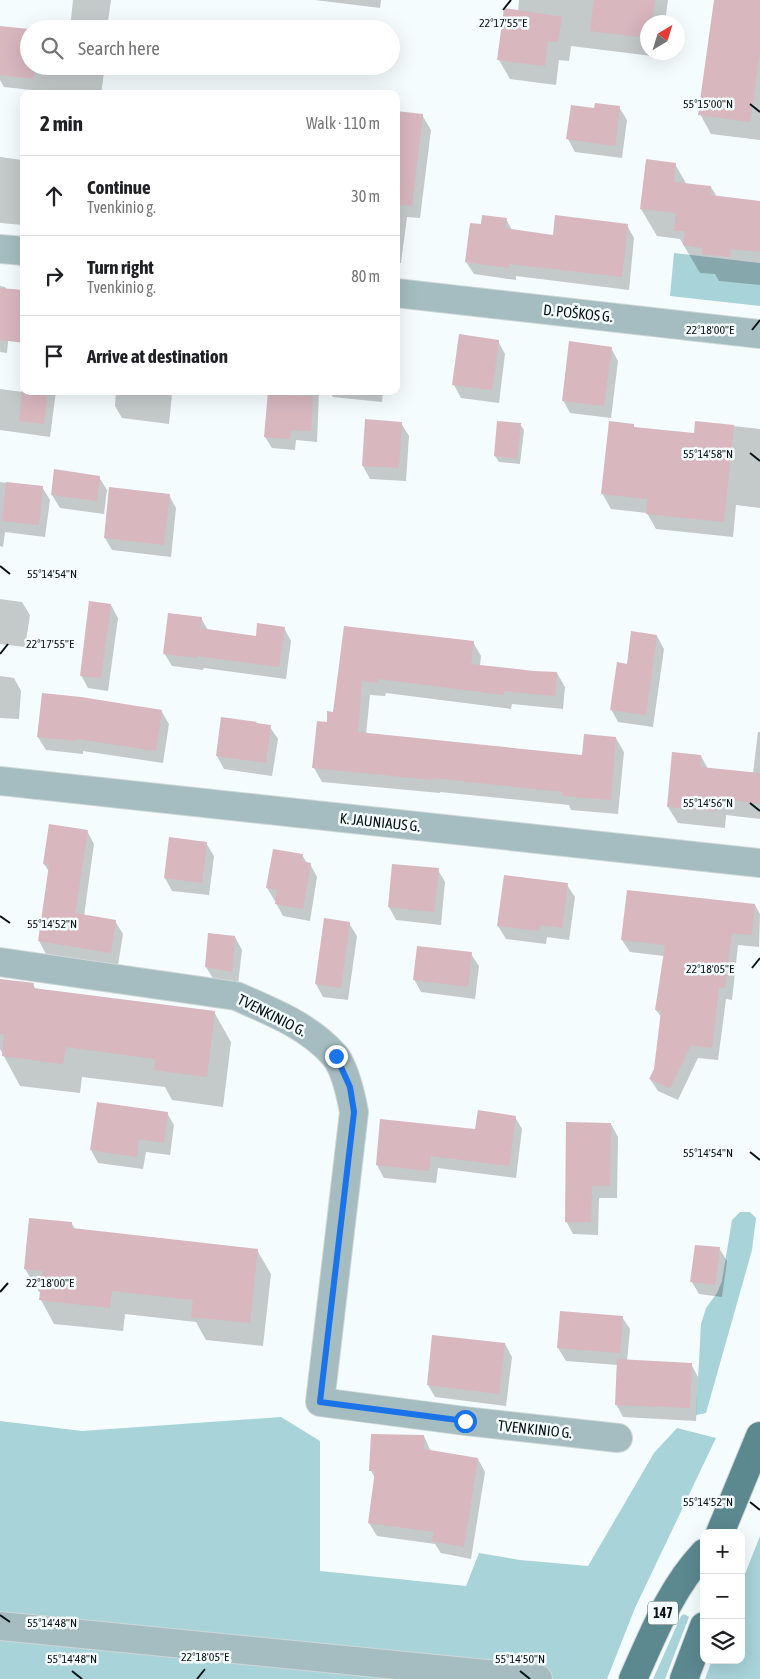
<!DOCTYPE html>
<html lang="en">
<head>
<meta charset="utf-8">
<style>
	body { margin:0; font-family:"Asap Condensed",sans-serif; background:#f2f2f2; color:#202124 }
	.controls { position:absolute; right:15px; bottom:15px; display:grid; overflow:hidden; border-radius:10px; box-shadow:0 5px 20px #0002 }
	.controls button { width:45px; height:45px; display:grid; place-items:center; padding:0; border:0; border-bottom:1px solid #e0e0e0; background:#fff; color:#202124; font:25px sans-serif }
	.compass { position:absolute; left:640px; top:15px; width:45px; height:45px; border-radius:50%; background:#fff; box-shadow:0 5px 20px #0002; rotate:38deg }
	.stop { position:absolute; width:15px; height:15px; margin:-11px; border:4px solid #1a73e8; border-radius:50%; background:#fff }
	.stop.end { background:#1a73e8; border-color:#fff; box-shadow:0 1px 5px #0008 }
	.list { margin:0; padding:0; list-style:none }
	h2 { display:flex; justify-content:space-between; align-items:center; height:65px; margin:0; padding:0 20px; font-size:21px }
	h2 small { font-size:16px; font-weight:400; color:#757577 }
	.list li { display:grid; grid-template-columns:32px 1fr auto; gap:15px; align-items:center; box-sizing:border-box; height:80px; padding:0 20px; border-top:1px solid #e0e0e0 }
	.list b { display:block; font-size:19px; white-space:nowrap }
	.list p { margin:0; font-size:16px; white-space:nowrap; color:#757577 }
	.list em { font-size:16px; font-style:normal; color:#757577 }
	.icon { flex:none; width:28px; height:28px; fill:none; stroke:currentColor; stroke-width:2; stroke-linecap:round; stroke-linejoin:round }
	.map { position:relative; flex:none; width:760px; height:1679px; overflow:hidden }
	.search { position:absolute; background:#fff; box-shadow:0 5px 20px #0002; left:20px; top:20px; width:380px; height:55px; display:flex; align-items:center; gap:12px; box-sizing:border-box; padding:0 18px; border-radius:28px; color:#757577; font-size:19px }
	.panel { position:absolute; background:#fff; box-shadow:0 5px 20px #0002; left:20px; top:90px; width:380px; height:305px; border-radius:10px }
	.map>svg:first-child { display:block }
	.green { fill:#a8d3d9 }
	.shadow { fill:#0003 }
	.building { fill:#d8b7bf }
	.lines { fill:none; stroke-linecap:round; stroke-linejoin:round }
	.minor-casing { stroke:#cfd7d8; stroke-width:30 }
	.major-casing { stroke:#cfd7d8; stroke-width:30 }
	.minor { stroke:#a5bdc0; stroke-width:28 }
	.major { stroke:#5c888f; stroke-width:28 }
	.route { stroke:#1a73e8; stroke-width:6 }
	.ticks { fill:none; stroke:#071416; stroke-width:2 }
	.labels { text-anchor:middle; dominant-baseline:central; stroke-width:5; stroke-linejoin:round; paint-order:stroke }
	.shield { fill:#f5fcfd; stroke:#4e5a5b; stroke-width:1 }
	.shield-label { font-size:14px; font-weight:bold; fill:#071416 }
	.street-label { font-size:15px; fill:#071416; stroke:#f5fcfd }
	.ticks-label { font-size:12px; text-anchor:middle; fill:#071416; stroke:#f5fcfd; stroke-width:5; stroke-linejoin:round; paint-order:stroke }
</style>
</head>
<body>
<div class="map">
<svg width="760" height="1679" viewBox="0 0 760 1679">
	<rect width="100%" height="100%" fill="#f5fcfd"/>
	<!-- green -->
	<path class="green" d="M674 253 760 263V306L670 296Z
		M740 1212H750L756 1218 752 1250 706 1413 696 1415 701 1324 706 1308 717 1293 722 1281 732 1220Z
		M281 1417 320 1441V1571L466 1586 479 1553 520 1560 588 1566 654 1453 677 1428 716 1438 635 1608 607 1679H0V1421L82 1431Z
		M760 1536V1679H705L712 1660H741V1584Z
		M684 1614 689 1617 665 1679H653L681 1616Z"/>
	<!-- shadow -->
	<path class="shadow" d="M73 0H111L107 29H70Z
		M315 0H381L380 8Z
		M519 0H668L665 22H648V52H661L660 57 571 46 569 61 559 60 556 85 510 79 499 60 518 12Z
		M716 0H760V140L711 134 700 114Z
		M0 27 29 66H105L101 94H50V92L4 87 0 80Z
		M619 107 627 120 622 158 575 152 568 139 595 110Z
		M396 112 422 115 431 130 420 218 407 217 401 263H396Z
		M0 157 22 160 24 163 23 225 0 223Z
		M675 164 687 185 711 187 717 197 760 202V285L719 281 715 274 700 273 680 239 657 236 641 209Z
		M506 219 512 230 554 236 627 225 634 238 629 290 516 276V280L474 274 466 262 482 226Z
		M0 286 5 287 12 299 7 353 0 352Z
		M498 341 505 354 499 403 461 398 454 385Z
		M611 348 618 361 611 418 570 413 563 400Z
		M0 389 23 392 24 389V391H56L50 437 0 430Z
		M116 391H171L172 394 169 424 122 418 115 406Z
		M269 391H319L317 442 296 440 295 450 272 448 265 437Z
		M329 391H383L382 402 333 397Z
		M697 422 760 429V508L736 505 733 537 656 529 647 513 611 509 602 493 633 425 636 429 695 435Z
		M401 423 409 436 406 481 370 479 363 466Z
		M520 424 524 430 520 464 499 462 495 456Z
		M99 477 107 490 104 514 60 508 52 495Z
		M0 482 42 487 50 500 45 537 5 532 3 547 0 546Z
		M169 495 176 508 171 557 112 550 105 538Z
		M0 599 22 602 30 615 25 647 0 644V646Z
		M111 605 118 618 108 691 88 688 81 675Z
		M201 618 208 630 257 637 284 628 291 641 286 679 204 668 203 670 172 666 164 653Z
		M345 628 473 642 481 656 480 666 534 672 557 673 565 687 563 709 512 704 511 709 386 693 385 696 370 695 366 735 583 757 616 738 624 752 618 814 571 810 569 805 440 792V793L322 782 314 768 328 723 334 713Z
		M657 636 664 649 653 727 618 722 611 709 628 665Z
		M0 676 14 678 21 691 19 719 0 718Z
		M162 712 169 724 163 763 83 751V754L46 750 38 737Z
		M222 718 270 727 278 739 272 776 224 769 217 756Z
		M758 732H760V819L726 815 725 828 678 823 668 807 701 756 708 769 753 773Z
		M87 831 94 844 84 916 115 921 123 934 118 965 46 954 39 941 50 873 44 864Z
		M206 843 214 856 209 895 172 891 165 878Z
		M302 855 307 863 310 864 317 877 310 921 283 916 276 903V901H275L267 888Z
		M438 870 445 882 441 925 396 920 389 907Z
		M567 885 575 897 569 940 547 937 546 944 506 939 498 926Z
		M755 905 760 914 759 947 738 945 732 1000 726 999 718 1060 698 1058 678 1100 658 1091 650 1079 655 1069 662 1018 656 1010 664 956 630 952 622 940Z
		M349 923 357 936 348 1000 323 997 316 984Z
		M235 937 242 950 238 984 214 980 206 967Z
		M471 954 479 966 475 999 421 992 414 979Z
		M0 980 33 984 36 990 214 1012 231 1042 223 1107 172 1100 165 1087 82 1077 80 1093 20 1086 0 1049Z
		M98 1103 167 1113 174 1125 170 1155 146 1152 143 1169 98 1163 91 1150Z
		M515 1117 522 1129 516 1178 438 1168 436 1183 384 1178 377 1165Z
		M611 1124 618 1137 617 1198H599L598 1235 573 1234 566 1221Z
		M72 1224 75 1229 257 1250 271 1274 263 1346 206 1340 196 1322 125 1314 123 1331 54 1324 41 1300 42 1292H39L25 1269Z
		M719 1248 727 1261 722 1297 699 1294 692 1282Z
		M622 1317 630 1329 627 1361 691 1364 698 1377 696 1421 623 1417 616 1404 618 1365 566 1361 558 1348Z
		M505 1344 512 1357 506 1406 435 1397 428 1385Z
		M424 1436 431 1452 478 1459 485 1472 471 1559 441 1553 435 1544 377 1536 369 1523 375 1478 371 1471Z"/>
	<!-- building -->
	<path class="building" d="M594 0H655L652 22H648V38L590 31Z
		M714 0H760V51L750 122 698 115Z
		M504 8 562 17 558 42 548 41 545 66 497 60Z
		M70 20 102 24 101 29H69Z
		M0 26 29 29V66H35L33 79 0 75Z
		M595 103 620 106 615 146 566 139 571 105 594 108Z
		M396 111 423 114 412 206 396 205Z
		M646 159 676 163 674 182 711 186V195L760 201V252L731 249 730 257 702 254V248L683 245 685 231H674L676 213 640 209Z
		M482 215 507 218 505 228 553 235 555 215 628 224 622 277 510 264 509 268 465 262 470 223 481 224Z
		M0 288 24 290V343L0 340Z
		M459 334 499 340 492 390 452 385Z
		M569 341 612 347 604 406 562 401Z
		M22 391H48L44 424 19 421Z
		M268 391H294V396H313L311 431 291 430 290 439 264 437Z
		M365 419 402 422 399 468 362 466Z
		M497 421 521 423 517 459 494 456Z
		M609 421 634 424V427L694 433 695 421 734 425 724 522 646 514 647 499 601 494Z
		M54 469 100 476 97 501 51 495Z
		M6 482 43 486 39 525 2 521Z
		M109 487 170 494 164 545 104 538Z
		M89 601 111 604 101 678 80 676Z
		M168 613 202 617 200 628 256 636 257 623 285 627 279 667 197 656V658L163 654Z
		M344 626 474 641 471 664 534 671 557 672 555 696 504 691V695L378 679V683L362 681 358 732 582 755 584 734 616 737 611 800 562 796V792L433 778V780L312 768 317 721 327 722V711L333 712Z
		M631 631 657 635 646 715 610 710 617 662 627 664Z
		M42 693 81 697 162 710 156 751 77 739 76 741 37 737Z
		M221 717 257 722 256 723 271 725 266 763 216 756Z
		M672 752 701 755V767L760 773V804L717 798 716 811 667 807Z
		M49 824 88 830 75 913 116 920 111 953 38 941 49 865 43 864Z
		M169 837 207 842 202 883 164 878Z
		M273 849 303 854 302 861 311 863 303 909 275 904 277 890 266 888Z
		M392 864 439 868 434 912 388 907Z
		M504 875 568 883 562 928 540 925 539 931 497 926Z
		M627 890 755 904 752 935 732 933 725 988 719 987 712 1048 691 1045 670 1088 649 1079 654 1069 661 1011 655 1010 665 945 621 940Z
		M324 918 350 922 341 988 315 984Z
		M208 933 235 936 232 972 205 967Z
		M417 946 472 952 468 987 413 980Z
		M0 979 34 983 33 988 215 1011 207 1077 154 1070 155 1059 66 1047 63 1064 2 1056 4 1034H0Z
		M97 1102 168 1112 164 1143 139 1139 137 1157 90 1150Z
		M478 1110 516 1116 509 1166 431 1156 429 1171 376 1165 380 1119 475 1129Z
		M566 1122 611 1123 610 1186H592L591 1222H565Z
		M29 1218 72 1222V1228L258 1249 250 1323 191 1317 193 1300 112 1291 110 1308 39 1300 43 1271 24 1269Z
		M695 1245 720 1247 715 1285 690 1282Z
		M560 1311 623 1316 620 1353 557 1348Z
		M432 1335 505 1343 499 1394 427 1385Z
		M617 1359 692 1363 690 1408 615 1405Z
		M371 1434 424 1435V1449L478 1458 464 1547 432 1541 434 1532 368 1523 375 1471H369Z"/>
	<g class="lines">
		<defs>
			<path id="minor" d="M0 249 24 251
				M396 293 760 334
				M0 781 760 863
				M0 962 236 996C270 1011 309 1026 334 1055 345 1067 351 1096 354 1112L320 1402 465 1421 618 1438
				M0 1626 538 1679"/>
			<path id="major" d="M720 1533 760 1436
				M633 1679C653 1635 670 1589 704 1553
				M684 1679 704 1626"/>
		</defs>
		<!-- minor casing -->
		<use href="#minor" class="minor-casing"/>
		<!-- major casing -->
		<use href="#major" class="major-casing"/>
		<!-- minor -->
		<use href="#minor" class="minor"/>
		<!-- major -->
		<use href="#major" class="major"/>
	</g>
	<g class="lines">
		<!-- route -->
		<path class="route" d="M336 1056 350 1087 354 1112 320 1402 465 1421"/>
	</g>
	<!-- ticks -->
	<path class="ticks" d="M503 10 511 0M750 104 760 112M752 330 760 320M750 453 760 461M0 566 10 574M0 654 8 644M750 803 760 811M0 916 10 923M752 968 760 958M750 1152 760 1160M0 1292 8 1283M750 1502 760 1510M0 1615 10 1622M72 1671 82 1679M520 1671 530 1679M197 1679 205 1669"/>
	<g class="labels">
		<!-- shield labels -->
		<rect class="shield" x="648" y="1601.5" width="30" height="23" rx="4"/>
		<g class="shield-label">
			<text x="663" y="1613">147</text>
		</g>
		<!-- street labels -->
		<g class="street-label">
			<text transform="translate(578 313) rotate(6)">D. POŠKOS G.</text>
			<text transform="translate(380 822) rotate(6)">K. JAUNIAUS G.</text>
			<text transform="translate(272 1015) rotate(27)">TVENKINIO G.</text>
			<text transform="translate(535 1429) rotate(6)">TVENKINIO G.</text>
		</g>
	</g>
	<g class="ticks-label">
		<text x="503" y="27">22°17'55"E</text>
		<text x="708" y="108">55°15'00"N</text>
		<text x="710" y="334">22°18'00"E</text>
		<text x="708" y="458">55°14'58"N</text>
		<text x="52" y="578">55°14'54"N</text>
		<text x="50" y="648">22°17'55"E</text>
		<text x="708" y="807">55°14'56"N</text>
		<text x="52" y="928">55°14'52"N</text>
		<text x="710" y="973">22°18'05"E</text>
		<text x="708" y="1157">55°14'54"N</text>
		<text x="50" y="1287">22°18'00"E</text>
		<text x="708" y="1506">55°14'52"N</text>
		<text x="52" y="1627">55°14'48"N</text>
		<text x="205" y="1661">22°18'05"E</text>
		<text x="72" y="1663">55°14'48"N</text>
		<text x="520" y="1663">55°14'50"N</text>
	</g>
</svg>
<div class="controls">
<button>+</button>
<button>−</button>
<button><svg class="icon" aria-label="layers" viewBox="0 0 24 24"><path d="M12 4l9 5-9 5-9-5zM3 14l9 5 9-5"/></svg></button>
</div>
<svg class="compass" viewBox="-18 -18 36 36"><path d="M0-13l5 13h-10z" fill="#e53935"/><path d="M0 13l5-13h-10z" fill="#757577"/></svg>
<div class="stop" style="left:465px;top:1421px"></div>
<div class="stop end" style="left:336px;top:1056px"></div>
<div class="search"><svg class="icon" aria-label="search" viewBox="0 0 24 24"><circle cx="10" cy="10" r="6"/><path d="M15 15l6 6"/></svg>Search here</div>
<section class="panel">
<h2>2 min<small>Walk · 110 m</small></h2>
<ul class="list">
<li><svg class="icon" aria-label="ahead" viewBox="0 0 24 24"><path d="M12 20V5M6 11l6-6 6 6"/></svg><div><b>Continue</b><p>Tvenkinio g.</p></div><em>30 m</em></li>
<li><svg class="icon" aria-label="right" viewBox="0 0 24 24"><path d="M7 20v-9h11M14 6l5 5-5 5"/></svg><div><b>Turn right</b><p>Tvenkinio g.</p></div><em>80 m</em></li>
<li><svg class="icon" aria-label="arrive" viewBox="0 0 24 24"><path d="M6 21V4h12l-3 4 3 4H6"/></svg><div><b>Arrive at destination</b></div></li>
</ul>
</section>
</div>
</body>
</html>
